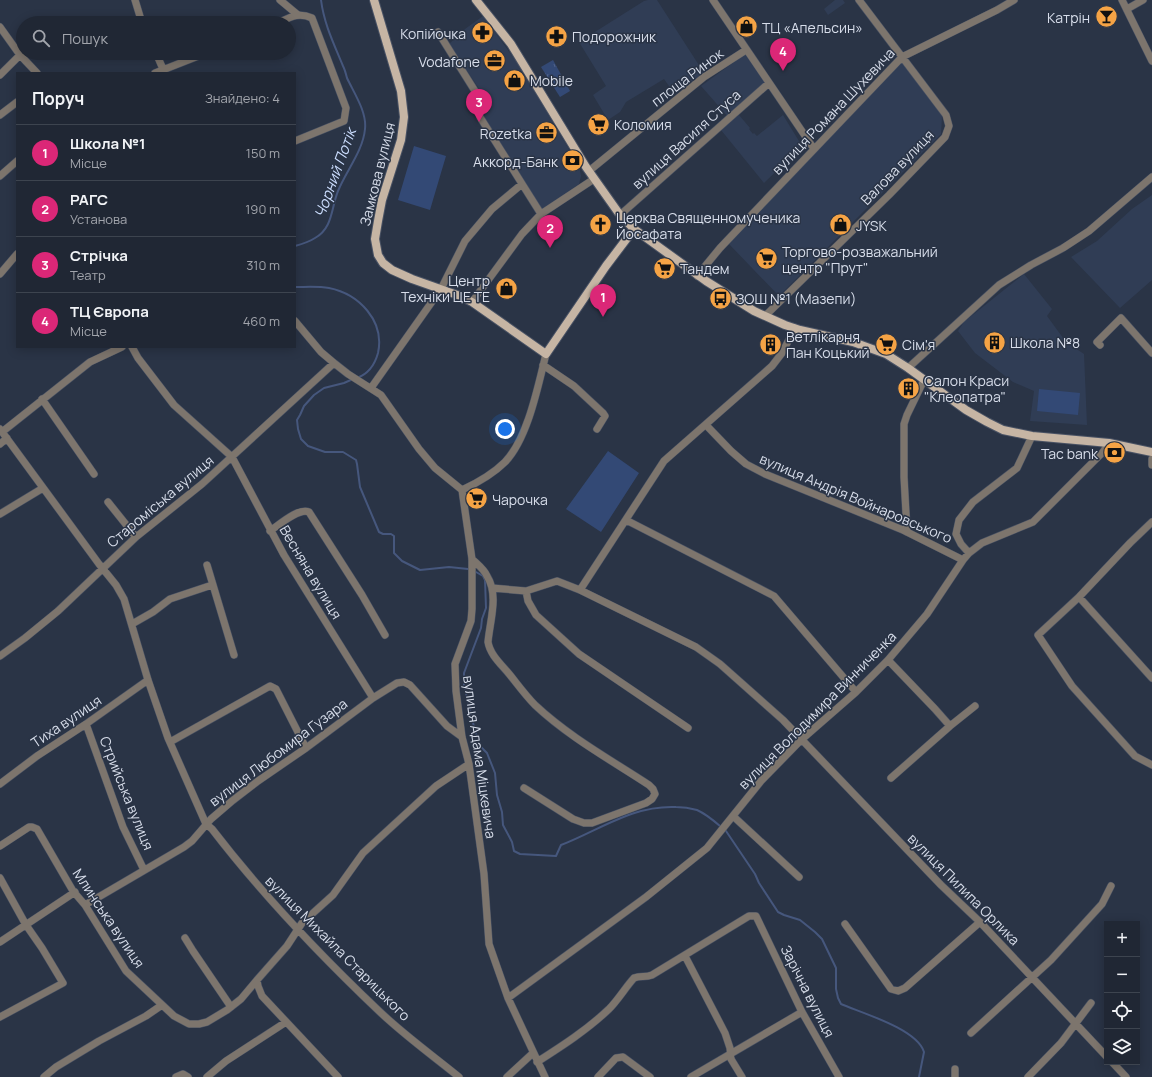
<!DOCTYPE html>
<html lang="uk">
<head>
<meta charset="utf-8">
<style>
	body { margin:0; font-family:Manrope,sans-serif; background:#2d3340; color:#f1f3f6 }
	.controls { position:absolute; right:12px; bottom:12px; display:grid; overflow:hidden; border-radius:0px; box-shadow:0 2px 10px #0003 }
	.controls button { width:36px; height:36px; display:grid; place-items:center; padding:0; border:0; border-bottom:1px solid #3d444f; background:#202734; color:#f1f3f6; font:20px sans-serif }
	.you { position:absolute; left:505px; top:429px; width:14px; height:14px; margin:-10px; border:3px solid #fff; border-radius:50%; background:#1a73e8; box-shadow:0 0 0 6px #1a73e833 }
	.badge { display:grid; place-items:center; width:26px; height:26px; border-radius:50%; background:#db2777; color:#fff; font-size:13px; font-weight:700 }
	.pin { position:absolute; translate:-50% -33px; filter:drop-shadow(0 1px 2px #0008) }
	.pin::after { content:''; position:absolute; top:21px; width:14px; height:12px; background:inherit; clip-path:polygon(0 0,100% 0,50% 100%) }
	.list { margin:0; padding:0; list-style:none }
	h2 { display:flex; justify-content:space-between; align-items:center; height:52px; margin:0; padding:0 16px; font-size:17px }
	h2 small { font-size:13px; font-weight:400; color:#a2a5ac }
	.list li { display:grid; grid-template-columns:26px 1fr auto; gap:12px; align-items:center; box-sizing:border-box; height:56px; padding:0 16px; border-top:1px solid #3d444f }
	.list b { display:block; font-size:15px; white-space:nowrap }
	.list p { margin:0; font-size:13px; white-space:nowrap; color:#a2a5ac }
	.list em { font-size:13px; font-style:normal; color:#a2a5ac }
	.icon { flex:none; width:22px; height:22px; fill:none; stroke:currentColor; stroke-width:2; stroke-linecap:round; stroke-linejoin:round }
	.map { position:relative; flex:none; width:1152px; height:1077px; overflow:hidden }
	.search { position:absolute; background:#202734; box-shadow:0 2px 10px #0003; left:16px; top:16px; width:280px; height:44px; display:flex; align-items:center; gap:10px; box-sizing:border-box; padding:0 14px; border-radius:22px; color:#a2a5ac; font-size:15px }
	.panel { position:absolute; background:#202734; box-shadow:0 2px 10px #0003; left:16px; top:72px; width:280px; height:276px; border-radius:0px }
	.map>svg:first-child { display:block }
	.built { fill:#303d55 }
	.grass { fill:url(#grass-tufts) }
	.park { fill:#334975 }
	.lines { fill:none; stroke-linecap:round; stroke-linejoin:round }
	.stream { stroke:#46577d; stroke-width:2 }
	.minor-casing { stroke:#495264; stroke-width:8 }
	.major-casing { stroke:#495264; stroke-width:10 }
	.minor { stroke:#7d756d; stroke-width:7 }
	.major { stroke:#c6b5a4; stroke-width:8 }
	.labels { text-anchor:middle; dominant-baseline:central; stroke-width:3; stroke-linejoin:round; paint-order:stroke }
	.poi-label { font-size:14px; fill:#d7ddea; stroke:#2a3446; text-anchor:start }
	.street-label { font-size:14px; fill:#d7ddea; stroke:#2a3446 }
	.water-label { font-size:15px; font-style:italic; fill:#cbddfe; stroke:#2a3446 }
</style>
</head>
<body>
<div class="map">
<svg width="1152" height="1077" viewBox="0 0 1152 1077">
	<defs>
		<pattern id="grass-tufts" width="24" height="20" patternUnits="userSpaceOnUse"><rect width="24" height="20" fill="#334975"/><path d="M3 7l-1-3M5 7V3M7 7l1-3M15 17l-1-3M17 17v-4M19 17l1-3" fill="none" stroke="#506389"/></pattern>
	</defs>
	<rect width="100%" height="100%" fill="#2a3446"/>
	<!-- built -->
	<path class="built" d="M648 0H657L704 73 674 93 664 79 626 102 620 112 608 120 593 95 606 86 579 42 644 1Z
		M835 0H843L845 3 828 15 824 9Z
		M483 16 516 61 579 166 581 176 579 184 540 211 479 114 481 101 478 87 449 44 465 29Z
		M745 54 768 87 730 119 701 86Z
		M901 61 942 116 941 134 779 296 728 243Z
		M739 115 750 128 749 129 753 134 754 133 757 136 783 115 802 146 764 183 721 130Z
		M1152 195V280L1120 308 1071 257 1097 241 1132 209Z
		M1024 274 1052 309 1047 316 1066 342 1084 354 1087 425 1030 421 1034 391 1013 382 975 353 958 331 964 322Z"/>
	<!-- grass -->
	<path class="grass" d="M553 60 570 91 560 97 541 67Z"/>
	<!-- park -->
	<path class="park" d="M414 146 446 156 430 210 398 200Z
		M1039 389 1080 393 1078 415 1037 411Z
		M608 451 639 473 601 532 566 509Z"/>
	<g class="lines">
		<!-- stream -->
		<path class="stream" d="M295 246C302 244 309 242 315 238 333 228 331 208 338 191 346 171 363 151 365 129 367 112 354 93 347 78 346 74 345 70 343 66 334 44 324 24 321 0
			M295 287C306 287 318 286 329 288 359 294 385 321 378 353 375 364 368 374 357 378
			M353 379 344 383 324 388 314 395 304 406 300 415 297 420 298 429 301 439 308 446 325 452H343L356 460 357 464 360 487 379 532 383 534H391L394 536V553L402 561 420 570 449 567 468 569
			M476 572 483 576 485 580 486 608 482 619 481 628 464 673V685L475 731 481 747 487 753 495 773 497 795 502 812 503 825 512 842 514 851 520 854 556 856 561 845C600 830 632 805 676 807 683 807 690 808 697 810 706 814 713 820 720 826
			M726 831 755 874 759 883 778 912 784 915 800 920 815 932 822 939 836 968V989L838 998 841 1004C862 1013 917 1029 924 1052L919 1077"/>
		<defs>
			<path id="minor" d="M135 0 142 23
				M280 0 298 15
				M713 0 814 149
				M1122 0 1152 61
				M1127 9 1143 0
				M278 23C291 17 298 12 312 18L346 108 344 121 295 141
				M0 27 20 55 37 73
				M438 32 475 91 480 117 541 214
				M156 53 163 69
				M155 73 206 53
				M0 75 20 55
				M0 115 17 102
				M589 171 704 77 746 50
				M0 176 17 161
				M620 215 769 83
				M0 274 17 254
				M697 276 720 248 902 57 997 10 1014 0
				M472 302 522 234 541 214 594 179
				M765 316 889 195 945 137 949 126 946 115 859 0
				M295 321 321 352 334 363 348 374 381 395 419 449 435 468 462 490
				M1100 345 1097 342 1121 318 1152 353
				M132 347 138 358 174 405 232 457 284 555 373 698
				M543 365 574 386 603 413 605 416 597 429
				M908 368 999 285 1031 265 1063 248 1089 231 1152 177
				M371 388 441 289 465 241 492 209 522 184
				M42 399 94 474
				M706 425 731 451 746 464 765 474 903 530 963 560
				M0 429 99 564 116 585 124 599 148 680 168 738 206 824 212 829C262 894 319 954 379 1011 404 1035 432 1055 459 1077
				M2 432 90 362 122 347
				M0 444 7 438
				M1152 459V465
				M462 490 472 559V609L471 621 455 664 456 691 462 737 469 764 484 874 489 944 508 998 545 1077
				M462 490C477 483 493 474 505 462 528 438 538 386 546 354
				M108 502 136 537
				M0 514 43 488
				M626 520 774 596 856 692
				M1152 522 1130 543 1079 597 1038 635 1072 686 1135 756 1152 765
				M270 531C279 525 299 507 309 512L362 595 385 635
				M907 532 904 477V424L907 415 924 380
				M969 553 961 544 956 534 959 520 973 502 1017 468 1032 436
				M472 559C477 564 484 569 487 576 499 595 490 620 488 642 490 655 502 665 510 675 518 685 526 696 535 705 569 737 611 760 649 785L653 789 655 794 652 799 646 803 592 823H584L573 819 524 788
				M207 565 234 655
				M492 588 526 591 528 601 536 615 579 654 688 728
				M580 590 664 461 772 366 782 353 795 328
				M526 591 557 581 580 590 696 647 720 664 783 720 941 885 980 922 1107 1057
				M1079 597 1152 678
				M132 624 153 612 170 599 212 585
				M0 656 25 638 58 611 136 537 202 484 334 363
				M888 660 935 709 950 726
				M86 724 123 827 144 870
				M170 742 270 686 276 689 306 748
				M891 778 950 726 975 706
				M0 784 37 756 86 724 148 680
				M733 816 799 877
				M0 846 29 827H32L37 829 73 891 85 905 126 971 174 1016 189 1024H199L207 1022 227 1010 241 999 257 980 258 986 262 996 338 1077
				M0 878 26 925 42 948 63 983 0 1017
				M85 905 184 847 192 841 211 819 232 801 258 781 306 748 373 698 397 683 404 682 410 685 447 726 462 737
				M845 924 891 989 898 991 905 988 980 922
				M185 938 193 951 231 1007
				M0 942 75 892
				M685 956 725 1033 730 1048 731 1059 742 1077
				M257 980 287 946 302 923 333 895 363 853 436 786 469 764
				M508 998 646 897 707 848 761 781 801 740 856 692 888 660 927 614 963 560 969 553 982 543 1033 522 1103 452 1109 443
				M971 1033 1051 960 1102 904 1111 886
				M537 1062C562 1046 587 1030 609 1009 618 1000 625 988 634 978 641 975 645 978 652 975L749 916H756L802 1012 839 1077
				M1112 1062 1126 1077
				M955 1069V1077
				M44 1077 56 1067 99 1041 146 1016 162 1005
				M176 1077 183 1074 188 1077
				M207 1077 226 1061 286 1022
				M507 1077 533 1053
				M598 1077 616 1058 623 1057 650 1077
				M691 1077 802 1012
				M1028 1077 1061 1043 1091 1003"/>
			<path id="major" d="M374 0 401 91 404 117 401 140 382 200 378 221 375 239 378 255 383 263 392 270 412 279 460 296 472 302 546 354 606 266 634 229
				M476 0 511 44 586 167 620 215 634 229 706 281 754 311 785 325 800 330 853 342 886 354 908 368 966 410 987 422 1003 430 1032 436 1109 443 1152 452"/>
		</defs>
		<!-- minor casing -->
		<use href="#minor" class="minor-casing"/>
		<!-- major casing -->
		<use href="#major" class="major-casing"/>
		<!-- minor -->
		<use href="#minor" class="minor"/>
		<!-- major -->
		<use href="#major" class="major"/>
	</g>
	<!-- icons -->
	<defs>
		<symbol id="bar-disc" viewBox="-11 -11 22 22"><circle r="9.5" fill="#f5a345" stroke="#2a3446"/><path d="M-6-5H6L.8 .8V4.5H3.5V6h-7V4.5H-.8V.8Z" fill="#111"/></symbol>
		<symbol id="shop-disc" viewBox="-11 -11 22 22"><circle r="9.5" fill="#f5a345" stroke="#2a3446"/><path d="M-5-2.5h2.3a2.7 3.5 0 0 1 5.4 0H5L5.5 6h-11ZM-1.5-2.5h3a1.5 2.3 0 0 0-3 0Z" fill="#111"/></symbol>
		<symbol id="pharmacy-disc" viewBox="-11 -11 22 22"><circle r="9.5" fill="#f5a345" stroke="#2a3446"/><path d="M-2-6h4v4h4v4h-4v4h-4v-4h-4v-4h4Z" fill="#111"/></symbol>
		<symbol id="office-disc" viewBox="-11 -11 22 22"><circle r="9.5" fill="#f5a345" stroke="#2a3446"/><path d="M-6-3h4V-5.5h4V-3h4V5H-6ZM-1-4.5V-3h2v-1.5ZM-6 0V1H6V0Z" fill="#111"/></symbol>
		<symbol id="supermarket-disc" viewBox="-11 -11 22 22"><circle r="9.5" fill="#f5a345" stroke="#2a3446"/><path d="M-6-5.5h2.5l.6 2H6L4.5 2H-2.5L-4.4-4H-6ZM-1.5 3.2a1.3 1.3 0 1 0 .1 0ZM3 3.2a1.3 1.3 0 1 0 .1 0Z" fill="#111"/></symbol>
		<symbol id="bank-disc" viewBox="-11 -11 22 22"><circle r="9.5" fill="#f5a345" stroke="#2a3446"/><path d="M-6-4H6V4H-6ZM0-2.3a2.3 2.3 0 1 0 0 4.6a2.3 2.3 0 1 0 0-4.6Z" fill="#111"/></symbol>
		<symbol id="church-disc" viewBox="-11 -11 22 22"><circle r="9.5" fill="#f5a345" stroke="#2a3446"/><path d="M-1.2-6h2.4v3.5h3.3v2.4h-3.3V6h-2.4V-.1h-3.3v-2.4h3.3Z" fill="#111"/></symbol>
		<symbol id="bus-disc" viewBox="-11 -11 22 22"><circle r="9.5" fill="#f5a345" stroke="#2a3446"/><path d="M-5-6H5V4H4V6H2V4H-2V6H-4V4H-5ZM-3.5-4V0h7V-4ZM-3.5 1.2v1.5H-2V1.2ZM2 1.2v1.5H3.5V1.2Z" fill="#111"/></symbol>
		<symbol id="building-disc" viewBox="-11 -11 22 22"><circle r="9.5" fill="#f5a345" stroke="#2a3446"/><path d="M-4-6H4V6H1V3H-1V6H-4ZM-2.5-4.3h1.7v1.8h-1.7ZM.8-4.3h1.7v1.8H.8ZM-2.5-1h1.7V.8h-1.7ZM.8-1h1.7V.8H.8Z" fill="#111"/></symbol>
	</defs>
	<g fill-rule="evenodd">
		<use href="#bar-disc" x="1094" y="4" width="25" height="25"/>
		<use href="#shop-disc" x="734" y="14" width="25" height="25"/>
		<use href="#pharmacy-disc" x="470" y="20" width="25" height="25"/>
		<use href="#pharmacy-disc" x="544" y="24" width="25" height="25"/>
		<use href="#office-disc" x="482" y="48" width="25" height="25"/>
		<use href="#shop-disc" x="502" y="68" width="25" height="25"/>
		<use href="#supermarket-disc" x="586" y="112" width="25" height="25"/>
		<use href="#office-disc" x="534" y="120" width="25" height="25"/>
		<use href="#bank-disc" x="560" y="148" width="25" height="25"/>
		<use href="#church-disc" x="588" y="212" width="25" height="25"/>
		<use href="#shop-disc" x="828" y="212" width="25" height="25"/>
		<use href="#supermarket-disc" x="754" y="246" width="25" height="25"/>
		<use href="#supermarket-disc" x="652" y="256" width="25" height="25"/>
		<use href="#shop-disc" x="494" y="276" width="25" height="25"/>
		<use href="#bus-disc" x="708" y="286" width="25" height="25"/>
		<use href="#building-disc" x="982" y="330" width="25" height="25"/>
		<use href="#building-disc" x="758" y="332" width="25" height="25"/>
		<use href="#supermarket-disc" x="874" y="332" width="25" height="25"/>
		<use href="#building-disc" x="896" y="376" width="25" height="25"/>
		<use href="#bank-disc" x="1102" y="440" width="25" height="25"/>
		<use href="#supermarket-disc" x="464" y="486" width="25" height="25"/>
	</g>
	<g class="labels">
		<!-- poi labels -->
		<g class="poi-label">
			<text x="1090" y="17" text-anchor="end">Катрін</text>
			<text x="762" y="27">ТЦ «Апельсин»</text>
			<text x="466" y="33" text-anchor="end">Копійочка</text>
			<text x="572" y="36">Подорожник</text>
			<text x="480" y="61" text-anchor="end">Vodafone</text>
			<text x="530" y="80">Mobile</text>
			<text x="614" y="124">Коломия</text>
			<text x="532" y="133" text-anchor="end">Rozetka</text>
			<text x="558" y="161" text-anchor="end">Аккорд-Банк</text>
			<text x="616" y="217">Церква Священномученика<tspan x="616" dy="16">Йосафата</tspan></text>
			<text x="856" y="225">JYSK</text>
			<text x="782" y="251">Торгово-розважальний<tspan x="782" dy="16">центр "Прут"</tspan></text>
			<text x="680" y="268">Тандем</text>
			<text x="490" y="280" text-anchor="end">Центр<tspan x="490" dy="16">Техніки ЦЕ ТЕ</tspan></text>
			<text x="736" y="298">ЗОШ №1 (Мазепи)</text>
			<text x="786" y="336">Ветлікарня<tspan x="786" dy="16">Пан Коцький</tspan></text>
			<text x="1010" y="342">Школа №8</text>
			<text x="902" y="344">Сім'я</text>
			<text x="924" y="380">Салон Краси<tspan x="924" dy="16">"Клеопатра"</tspan></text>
			<text x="1098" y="453" text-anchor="end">Tac bank</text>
			<text x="492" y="499">Чарочка</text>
		</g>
		<!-- street labels -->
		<g class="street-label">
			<text transform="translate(687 77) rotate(-37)">площа Ринок</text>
			<text transform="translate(833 111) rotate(-46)">вулиця Романа Шухевича</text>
			<text transform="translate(686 139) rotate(-42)">вулиця Василя Стуса</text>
			<text transform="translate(897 167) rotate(-46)">Валова вулиця</text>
			<text transform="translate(377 174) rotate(-76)">Замкова вулиця</text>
			<text transform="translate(856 498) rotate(23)">вулиця Андрія Войнаровського</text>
			<text transform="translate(160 501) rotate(-40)">Староміська вулиця</text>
			<text transform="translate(311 572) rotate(59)">Весняна вулиця</text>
			<text transform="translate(817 710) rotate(-45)">вулиця Володимира Винниченка</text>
			<text transform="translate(66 721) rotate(-34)">Тиха вулиця</text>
			<text transform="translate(278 752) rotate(-37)">вулиця Любомира Гузара</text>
			<text transform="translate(480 757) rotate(82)">вулиця Адама Міцкевича</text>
			<text transform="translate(127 793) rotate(68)">Стрийська вулиця</text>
			<text transform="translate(964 889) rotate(45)">вулиця Пилипа Орлика</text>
			<text transform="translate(109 918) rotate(56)">Млинська вулиця</text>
			<text transform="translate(338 948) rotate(45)">вулиця Михайла Старицького</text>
			<text transform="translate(808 991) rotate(63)">Зарічна вулиця</text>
		</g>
		<!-- water labels -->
		<g class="water-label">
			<text transform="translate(335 173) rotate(-70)">Чорний Потік</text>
		</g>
	</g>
</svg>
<div class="controls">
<button>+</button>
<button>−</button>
<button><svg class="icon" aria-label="locate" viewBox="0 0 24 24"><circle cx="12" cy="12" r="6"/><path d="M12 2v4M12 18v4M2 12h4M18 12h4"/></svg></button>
<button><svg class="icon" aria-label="layers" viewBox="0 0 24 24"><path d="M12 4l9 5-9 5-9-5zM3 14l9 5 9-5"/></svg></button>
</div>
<div class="you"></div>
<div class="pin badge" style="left:603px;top:317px">1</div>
<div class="pin badge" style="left:550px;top:248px">2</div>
<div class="pin badge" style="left:479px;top:122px">3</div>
<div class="pin badge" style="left:783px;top:71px">4</div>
<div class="search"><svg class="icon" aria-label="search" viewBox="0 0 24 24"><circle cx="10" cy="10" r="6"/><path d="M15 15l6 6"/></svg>Пошук</div>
<section class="panel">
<h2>Поруч<small>Знайдено: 4</small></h2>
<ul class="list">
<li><span class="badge">1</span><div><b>Школа №1</b><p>Місце</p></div><em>150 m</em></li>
<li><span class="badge">2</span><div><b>РАГС</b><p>Установа</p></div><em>190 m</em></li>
<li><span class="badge">3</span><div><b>Стрічка</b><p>Театр</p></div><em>310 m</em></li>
<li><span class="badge">4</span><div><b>ТЦ Європа</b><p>Місце</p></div><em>460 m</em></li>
</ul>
</section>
</div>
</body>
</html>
